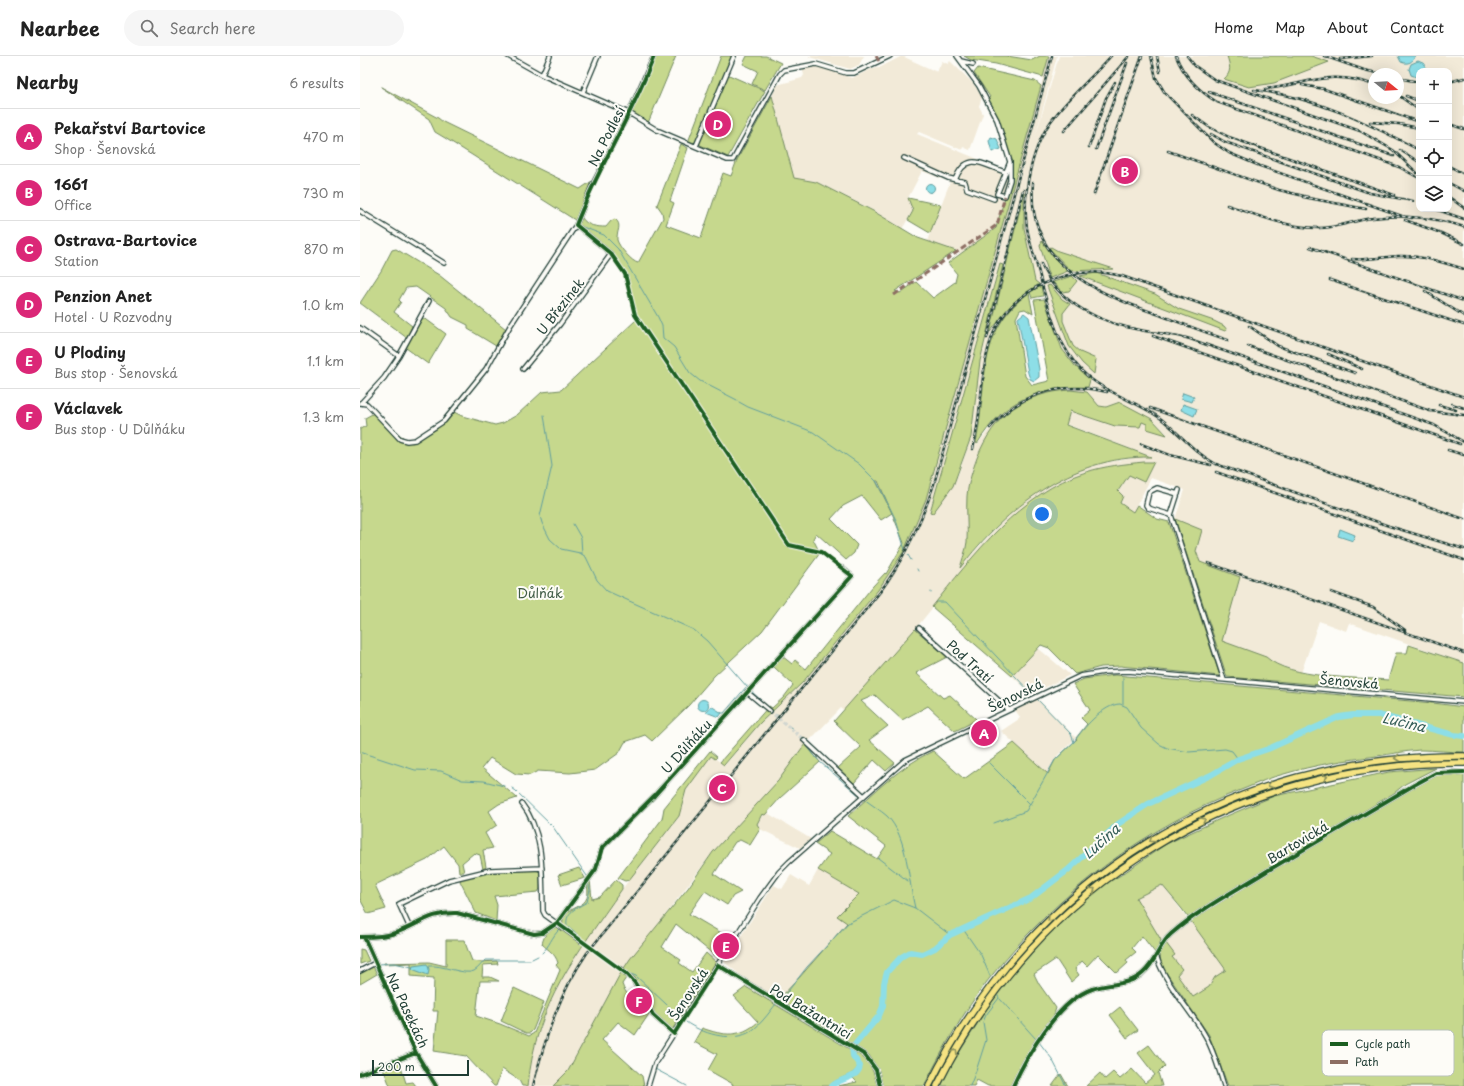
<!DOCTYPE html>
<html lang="en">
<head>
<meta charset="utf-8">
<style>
	body { margin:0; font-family:"Playpen Sans",sans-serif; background:#f6f6f6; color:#222 }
	.controls { position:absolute; right:12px; top:12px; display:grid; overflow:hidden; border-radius:8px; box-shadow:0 4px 16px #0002 }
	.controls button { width:36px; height:36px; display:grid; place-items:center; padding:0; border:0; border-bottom:1px solid #e0e0e0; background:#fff; color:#222; font:20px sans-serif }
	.compass { position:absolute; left:1008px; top:12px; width:36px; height:36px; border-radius:50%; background:#fff; box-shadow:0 4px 16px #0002; rotate:108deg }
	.scale { position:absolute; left:12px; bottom:10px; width:97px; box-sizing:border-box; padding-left:4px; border:2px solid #1f3d34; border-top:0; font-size:11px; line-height:14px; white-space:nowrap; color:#1f3d34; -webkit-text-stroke:3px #fdfcf7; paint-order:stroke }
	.you { position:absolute; left:682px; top:458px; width:14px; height:14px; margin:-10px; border:3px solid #fff; border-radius:50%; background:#1a73e8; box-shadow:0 0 0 6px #1a73e833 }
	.badge { display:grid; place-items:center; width:26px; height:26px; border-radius:50%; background:#db2777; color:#fff; font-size:13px; font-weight:700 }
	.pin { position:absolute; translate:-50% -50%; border:2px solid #fff; box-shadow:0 1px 4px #0006 }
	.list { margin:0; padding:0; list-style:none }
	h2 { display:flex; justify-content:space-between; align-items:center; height:52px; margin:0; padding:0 16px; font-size:17px }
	h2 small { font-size:13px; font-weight:400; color:#767676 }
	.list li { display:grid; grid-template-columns:26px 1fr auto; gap:12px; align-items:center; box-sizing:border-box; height:56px; padding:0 16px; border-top:1px solid #e0e0e0 }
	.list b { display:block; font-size:15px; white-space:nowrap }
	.list p { margin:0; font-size:13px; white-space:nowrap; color:#767676 }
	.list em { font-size:13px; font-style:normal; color:#767676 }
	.icon { flex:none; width:22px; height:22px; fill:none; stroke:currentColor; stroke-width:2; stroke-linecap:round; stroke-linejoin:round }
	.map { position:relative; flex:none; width:1104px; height:1030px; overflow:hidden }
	header { display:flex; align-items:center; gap:24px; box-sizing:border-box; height:56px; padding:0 20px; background:#fff; border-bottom:1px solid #e0e0e0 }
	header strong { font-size:19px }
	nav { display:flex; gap:22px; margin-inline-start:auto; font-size:14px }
	.search { width:280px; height:36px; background:#f6f6f6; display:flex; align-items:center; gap:10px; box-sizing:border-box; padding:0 14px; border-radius:22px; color:#767676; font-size:15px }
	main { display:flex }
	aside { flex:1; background:#fff }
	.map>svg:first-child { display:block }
	.built { fill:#f2ead8; fill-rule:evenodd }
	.green { fill:#c6d88d; stroke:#728a60; fill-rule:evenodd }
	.water { fill:#8ddee7; stroke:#619e9f }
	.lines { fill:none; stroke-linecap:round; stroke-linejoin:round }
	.stream { stroke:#619e9f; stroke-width:1 }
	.river { stroke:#8ddee7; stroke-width:6 }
	.minor-tunnel { stroke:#d1d6d0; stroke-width:3.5; stroke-dasharray:3.5 2; stroke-linecap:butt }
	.minor-casing { stroke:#1f3d34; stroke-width:6 }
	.highway-casing { stroke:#1f3d34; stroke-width:8 }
	.minor { stroke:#fdfcf7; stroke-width:3.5 }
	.highway { stroke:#f5e382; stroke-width:5.5 }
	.rail-casing { stroke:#1f3d34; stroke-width:2.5 }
	.rail { stroke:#fdfcf7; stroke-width:1; stroke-dasharray:3; stroke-linecap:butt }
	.quiet { stroke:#8d6e63; stroke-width:3; stroke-dasharray:6 3; stroke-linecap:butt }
	.cycleway-casing { stroke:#fdfcf7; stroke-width:6 }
	.cycleway { stroke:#1b5e20; stroke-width:4 }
	.oneway { stroke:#8a905b }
	.labels { text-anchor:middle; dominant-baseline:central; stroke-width:4; stroke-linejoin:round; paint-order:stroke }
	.street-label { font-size:13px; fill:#1f3d34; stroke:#fdfcf7 }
	.park-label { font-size:13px; fill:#405c46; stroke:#fdfcf7 }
	.water-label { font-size:14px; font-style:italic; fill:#355d58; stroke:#fdfcf7 }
	.key { fill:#fdfcf7; stroke:#bac3bc; stroke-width:1 }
	.key-label { font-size:11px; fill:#1f3d34 }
</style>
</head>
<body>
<header>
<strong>Nearbee</strong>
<div class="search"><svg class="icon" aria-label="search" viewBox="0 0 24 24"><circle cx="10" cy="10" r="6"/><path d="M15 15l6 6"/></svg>Search here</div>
<nav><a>Home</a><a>Map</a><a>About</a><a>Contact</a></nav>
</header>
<main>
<aside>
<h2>Nearby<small>6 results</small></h2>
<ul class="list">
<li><span class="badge">A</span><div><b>Pekařství Bartovice</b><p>Shop · Šenovská</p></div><em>470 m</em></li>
<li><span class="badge">B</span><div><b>1661</b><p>Office</p></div><em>730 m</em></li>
<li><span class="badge">C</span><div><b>Ostrava-Bartovice</b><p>Station</p></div><em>870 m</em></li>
<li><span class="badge">D</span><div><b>Penzion Anet</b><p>Hotel · U Rozvodny</p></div><em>1.0 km</em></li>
<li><span class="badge">E</span><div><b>U Plodiny</b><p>Bus stop · Šenovská</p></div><em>1.1 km</em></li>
<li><span class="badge">F</span><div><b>Václavek</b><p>Bus stop · U Důlňáku</p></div><em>1.3 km</em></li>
</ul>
</aside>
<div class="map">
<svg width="1104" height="1030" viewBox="0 0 1104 1030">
	<rect width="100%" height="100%" fill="#fdfcf7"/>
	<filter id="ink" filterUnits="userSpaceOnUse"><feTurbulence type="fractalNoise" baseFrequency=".025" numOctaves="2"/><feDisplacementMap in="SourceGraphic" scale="8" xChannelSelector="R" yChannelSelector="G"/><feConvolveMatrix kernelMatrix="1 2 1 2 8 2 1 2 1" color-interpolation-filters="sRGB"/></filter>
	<g filter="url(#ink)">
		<!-- built -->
		<path class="built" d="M446 0H504L499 9 490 13Z
			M542 0 577 16 582 5 588 8 590 5 614 28 622 41 619 50 623 58 610 94 603 91 602 94 559 76 557 78 652 117 637 171 601 197 567 185 590 126 562 115 548 142 553 155 542 173 514 155 456 126 434 123 412 40 417 29 442 22 444 19 442 12 455 9 492 22 516 11 519 12Z
			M689 0H697L675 82 699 0H1104V607L989 567 986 575 959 565 941 617 911 606 905 601 862 585 840 506 837 500 836 495 842 474 815 463 825 434 791 422 773 456 760 447 758 436 769 419 784 426 794 406 757 409 724 416 686 435 655 458 615 499 540 592 484 654 481 652 450 684H448L418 725 353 796 259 920 208 1015 193 1030H168L173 992 190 946 199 926 222 889 262 833 319 760 326 734 351 700 365 709 400 667 443 626 518 534 544 495 566 443ZM1059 15H1089V153H1059ZM1014 18H1038V42H1014ZM663 139 664 172 675 225 679 228 653 247 631 275ZM640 208 643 209 620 305 611 381 598 419 570 456ZM681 231 702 293 715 310 730 324 728 331 685 335 655 347 638 361 618 388 616 387 628 298 648 256 662 242ZM710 334 726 336 739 350 746 351 760 346 792 363 807 378 787 373V368L782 366 755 370 710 355 706 368 791 401H780L732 409 716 414 684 431 648 459 600 511 607 488V439L640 363 655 350 672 341 686 337Z
			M678 592 710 619 672 638 652 620Z
			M678 643 716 682 698 699 688 718 641 675 659 663 660 661 655 654Z
			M408 756 409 758 451 783 440 792 400 773 397 768 403 758 405 759Z
			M458 814 499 838 478 860 487 867 438 923 419 943 383 921 364 906 414 829 422 833 431 819 449 830Z
			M802 829 828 863 809 876 801 884 776 842Z
			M832 866 866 914 855 921 850 931 833 941 817 919 822 913 812 901 814 899 806 887 813 879Z"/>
		<!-- green -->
		<path class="green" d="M295 0H316L288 67 271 56Z
			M361 0H372L336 87 328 86Z
			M387 0H406L421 7 405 34 392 28 398 15 383 8Z
			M604 0H647L672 4 680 0H689L683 21 636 8 611 4Z
			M867 0H951L969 6 914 27 889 31 864 23C872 16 870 10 867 0Z
			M618 12 675 25 681 30 566 443 544 495 518 534 443 626 400 667 364 709 360 706 409 650 412 652 424 641 433 629 413 610 422 600 432 608 435 604 446 613 513 530 525 517 526 518 544 487 532 457 521 464 502 440 483 450 471 463 497 489 494 497 486 504 456 477 453 483 460 497 402 575 354 620 329 649 292 685 285 679 265 686 259 697 235 714 210 717 178 715 170 719 156 718 130 702 122 712 157 742 139 748 129 755 137 769 125 777 133 792 123 794 126 811 123 813 120 799 114 797 102 807 104 816H99L98 808 84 790 67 804 15 829 26 853 8 858 0 843V373L6 370 5 362 14 357 26 370 52 387 77 373 94 356 102 360 135 369 143 367 157 359 182 336 201 334 276 264 268 219 252 197 219 168 222 162C227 170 237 171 246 171L251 165 255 163C263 169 256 176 257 184 259 191 272 206 278 207L303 162 302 156 297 149 321 88 328 92 310 145 314 147 306 169 341 182 363 117 371 120 377 104 412 40 434 122 456 126 513 155 558 182 596 195 535 235 540 237 556 226 573 242 595 226 597 218 588 207 636 172 650 124V106L634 58 635 56 628 43 630 41 614 17ZM516 425H518L532 457Z
			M367 19H369L405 35 368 101 340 89 339 86Z
			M21 31 78 62 83 66 220 133 232 125 215 164 85 82 75 76 69 63Z
			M664 136V172L675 225 679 228 653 247 630 276Z
			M548 142 581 149 570 177 548 164 553 155Z
			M682 185 693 201 708 215 690 222 686 213 687 212 680 190Z
			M691 191 698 195 754 213 711 215 689 192Z
			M36 193 79 219 146 273 136 290 108 273V269L92 261 86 252 56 231 46 232 39 244 41 246 34 256 52 270 47 282 0 247 21 215 32 194Z
			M640 208 643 209 620 305 611 381 593 430 573 457 570 456Z
			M736 217 795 238 819 253 854 265 864 270 867 274 865 275 720 220Z
			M712 220 717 225 709 235 702 236 693 226Z
			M690 229 702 243 710 248 703 257V265L713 290 720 296 736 303 734 318 722 307 709 290 687 230Z
			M681 230 683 240 672 242 670 236Z
			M669 237 673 258 665 253 660 254 656 262 665 320 672 329 689 325 674 244 684 243 702 293 715 310 730 324 728 331C677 332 645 342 617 388L616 386C628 331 615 275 669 237Z
			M61 262 67 264 86 278 68 308 46 292Z
			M710 334 727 336 739 350 746 351 760 346 792 363 807 379 787 373V368L782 366 780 371 755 370 710 355 706 369 791 401C711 400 646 452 600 512 602 504 606 495 607 486 608 471 606 455 607 440 608 427 613 413 617 402 634 359 663 337 710 334Z
			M784 406H794L784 426 769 419 758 435 763 440 760 447 773 456 777 449 797 463 809 466 860 620 760 610 741 611 715 618 689 592 681 589 652 620 572 551C613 500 661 436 726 416 745 410 764 408 784 406Z
			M815 463 842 474 836 495 840 506 880 521 862 585 906 601C930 623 995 621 1028 624L1036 597H1047L1049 589 1104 607V641L867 621Z
			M555 573 587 601 556 617 583 642 590 639 617 664 595 675 568 650 542 664 515 639 501 645 528 670 509 684 535 707 526 715 514 704 494 727 478 712 501 691 474 665Z
			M755 619 1073 647 1104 651V696C1090 696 1075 694 1060 694 1046 695 1031 698 1017 700 985 704 954 709 924 718 911 721 898 727 886 732 785 770 696 838 629 923 603 956 583 993 564 1030H522L519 1015 509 999 419 943 438 923 487 867 477 860 499 838 458 814 470 798 455 788 470 775 517 803 526 790 488 760C515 736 540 710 573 695L604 723 654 687 688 718 695 704 717 683 716 682 727 668 721 662 730 654 713 628 724 623Z
			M445 688 460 706 420 742 405 759 402 758 397 768 400 773 390 789 380 784 375 786 354 818 381 836 373 840 367 849 345 835 329 858 370 882 363 888 365 890 358 902 316 868 302 891 321 904 319 907 332 916 346 897 356 906 312 974 294 958 271 919 266 922 262 928C265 941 282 947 289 958L275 979 258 966 242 984 282 1020 284 1030H193L208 1015 259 920 270 903 328 832 353 796 418 725Z
			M350 695 357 701 355 703 351 700 326 734 319 760 269 824 265 825 258 822 302 763 304 752Z
			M1076 712 1045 728 1034 737 943 792 946 794 1038 738 1076 717 1104 716V1030H868L849 979 801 909 800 897 806 887 815 899 812 901 822 913 817 919 833 941 849 931 855 921 866 914 822 853 802 829 776 842 801 884 796 898 782 880 772 892 776 896 766 904 768 907 757 917 738 898 727 910 722 905 715 913 719 919 711 926 696 903 674 918 679 928 696 952 693 961 674 986 650 1030H628L617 1024 614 1030H581L592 1008 624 957 652 919 699 867 741 830 761 819 806 788 862 762 914 740 1029 716ZM879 830 882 833 862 845 859 844Z
			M219 812 225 822 202 829 198 819Z
			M176 814 180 816V833L178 836 134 840 137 849 136 865 116 857 100 825 101 823 126 817Z
			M230 824 232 843 240 841 256 824 262 829V833C216 900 176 946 168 1030H162L159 1024 142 1013 136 1030H134L106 1000 74 995 78 955H73L74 922 51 920V907L24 908V907L69 906 86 910V884H104L112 905 120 906 137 905 138 908 123 909 122 921H130L139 925H120L116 960 140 968 169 980 174 977 200 914 196 909 198 907C195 897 189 895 182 888 184 879 189 872 198 871L217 885 219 881 203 870C199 846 234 858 227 829Z
			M0 893 4 894 9 905 0 908Z
			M13 910 17 918 0 928V917Z
			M386 931 491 994V1001L498 1010C496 1020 478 1020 469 1030H372L373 1028 348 1014 357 998 334 986 342 972C364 980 380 982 398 966L374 940Z
			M154 932 184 946 173 974 170 977H166L141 965Z
			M760 951 778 974 767 982 750 959Z
			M789 989 805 1010 798 1017 802 1030H726L740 1017 745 1023 753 1016 760 1023 772 1013 785 1027 795 1019 778 997Z
			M493 995C508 1003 514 1013 517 1030H478L497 1026 492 1021 498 1019 501 1010 494 999Z
			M39 1005 46 1027 53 1026 56 1030H30L23 1012Z
			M701 1018 708 1030H692Z"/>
		<!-- water -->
		<path class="water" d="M1038 0H1055C1053 6 1048 9 1041 6Z
			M1058 5 1065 8 1066 15H1059V22L1051 19 1049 13 1051 8Z
			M631 81 637 83 641 93 632 96 629 85Z
			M565.5 132a4.5 4.5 0 1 1 9 0a4.5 4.5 0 1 1-9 0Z
			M664 257 669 261 679 313V321L674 325 670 323 668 317 658 262Z
			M823 337 834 341 832 346 821 343Z
			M823 348 837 353 834 360 821 354Z
			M980 473 995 479 993 485 978 480Z
			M337.5 649a5.5 5.5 0 1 1 11 0a5.5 5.5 0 1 1-11 0Z
			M351 650 362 657 359 661 346 656Z
			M67 908 69 913 68 919 52 913 53 910Z"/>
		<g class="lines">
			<!-- stream -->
			<path class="stream" d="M215 168 219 154
				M220 170 244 179 258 193 298 261 302 270 303 282 314 291 330 317 340 325 377 344
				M379 346 388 351 453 376 499 408 517 426 536 464 545 494
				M184 359 192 410 180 460 182 467 190 483 201 493 220 497 226 501 237 524 247 535 334 574 347 585 388 632
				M213 468 221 482 222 498
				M548 499 551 504
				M557 513 558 515
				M571 536V537
				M577 546H585L672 638
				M763 622V648
				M390 634 407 650
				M677 643 711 678 714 686C722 673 744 648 760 648L767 651 781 672 799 688 807 692 829 696 865 693 872 695 878 703
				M361 657H364L387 630
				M416 659H417
				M429 670 434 674
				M445 687 458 704
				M0 696 55 714 81 715 102 724 124 725 144 730
				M460 706 501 741
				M629 707 671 749
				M152 732 156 735 193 771 227 820
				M504 743C512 749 520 754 527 760 548 781 548 824 555 852
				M634 767 666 755 695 704 714 686
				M518 802 548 825
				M603 873 621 899 630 920
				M225 885 207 869C205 856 217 852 227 846L230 834 228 826
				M237 895H238
				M182 897C190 890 191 881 200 873
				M245 901 248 903
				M19 908 34 907 52 911
				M69 910C81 908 105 920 114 915 118 913 122 907 125 904H170L178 900
				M268 917 276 920 321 962
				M640 943 676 983
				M421 944 447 911 488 867 534 844 555 852 590 879
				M326 966C341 977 370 986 388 977 399 971 408 958 416 948
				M679 986 692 1003 706 1030
				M295 1013 327 1030
				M610 1030 616 1015 626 984 623 966 626 959 639 942 638 940"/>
			<!-- river -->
			<path class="river" d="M472 1030C481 1021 498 1023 500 1010L493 1000 492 992 519 960 523 950 524 927 527 916 541 901 550 896 562 898 575 892 590 879 671 842 708 814 758 768 788 748 851 719 878 703 908 693 979 661 993 659H1019L1094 679 1104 680"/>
			<!-- minor-tunnel -->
			<path class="minor-tunnel" d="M410 655 444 684
				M221 885 261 913"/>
			<defs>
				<path id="minor" d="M148 0 182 19 269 57 297 74 367 104H373L420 18 424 14 456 8 486 17H494L530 0
					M597 0 619 30 637 64 650 106V124L645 140 637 138 650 106
					M601 5 613 8
					M182 19 190 0
					M223 36 238 0
					M336 90 374 0
					M544 102 588 122 605 126 607 133 634 143
					M595 124C607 94 623 109 645 116
					M0 155 84 207
					M0 272 39 300 24 322 1 347
					M39 300 69 245
					M163 313 200 268 251 198 216 169
					M0 347 7 348 40 383 47 385 55 384 84 365 126 313 150 270 216 169 232 130 269 57 294 0
					M819 434 811 459 864 624
					M811 459 788 452 786 449 789 436 797 432 818 438
					M559 572 648 653
					M387 636 410 655
					M444 684 504 740
					M162 748C185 777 182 821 183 855L185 859 221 885
					M49 870 39 848 89 824 130 814 182 812
					M0 881C11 881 24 881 35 877 59 869 69 856 97 857L174 878 182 877 197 867 236 813 242 792 294 740 492 520 482 512
					M4 881 56 997 76 1030
					M797 902C807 931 831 954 846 981 854 996 859 1013 864 1030
					M358 909 505 999 516 1014 520 1030
					M261 913 273 924 293 959 314 978
					M0 915 15 907
					M0 1018 56 997
					M288 1030 295 1007 400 842 419 816 429 806 545 704 720 620 744 616 768 615 1104 646
					M653 1030C667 999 698 945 732 933 749 927 769 930 783 917 797 905 799 888 811 878 840 853 875 835 907 815 956 786 1005 758 1054 729L1076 717 1104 716"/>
				<path id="highway" d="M569 1030C673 822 870 698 1104 700
					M577 1030C678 827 877 705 1104 707"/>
			</defs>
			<!-- minor casing -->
			<use href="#minor" class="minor-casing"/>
			<!-- highway casing -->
			<use href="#highway" class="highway-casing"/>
			<!-- minor -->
			<use href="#minor" class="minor"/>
			<!-- highway -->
			<use href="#highway" class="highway"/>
			<defs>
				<path id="rail" d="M751 0C733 20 712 39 695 60 672 88 662 136 667 172 670 190 677 207 681 225 690 257 698 290 722 315 744 337 775 344 800 362 820 377 833 396 856 408L1029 470 1104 493
					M791 0 796 22 805 37 853 86 869 97 900 110 1042 160 1052 162
					M797 0 800 16
					M816 0C823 19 840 36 857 46L1039 111 1059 122
					M827 0 835 10 855 24 1000 75 1033 94 1057 117
					M964 0 1004 14 1022 18
					M980 3 1012 0
					M1038 22 1059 26
					M1089 26 1104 22
					M942 29 964 33 1059 66
					M905 33C948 28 970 13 1014 29
					M894 34C953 40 1008 67 1059 94
					M849 36 1034 100
					M1038 39 1059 54
					M1046 40 1059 45
					M832 59 849 71 869 81 1034 139
					M1010 66 1039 68 1059 72
					M1089 68 1104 73
					M704 75 769 0
					M851 78 865 86 1010 137 1053 145
					M729 91 746 42 755 26
					M736 93 767 7
					M1040 94 1059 106
					M808 95 919 134 948 141
					M1089 110 1104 118
					M673 127C666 207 733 236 797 258 821 267 844 276 868 284
					M1089 127 1104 135
					M734 138 782 0
					M943 141 1006 153
					M1089 141 1104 152
					M867 149C897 159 927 172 959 172 978 172 995 164 1013 162 1040 158 1078 162 1104 171
					M1075 153 1104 163
					M1045 164 1081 177 1104 188
					M950 191 1104 245
					M992 203C1007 204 1023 201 1038 200 1061 199 1082 206 1104 213
					M681 208C698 249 744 268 785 275 800 278 815 278 830 283L1074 369 1104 386
					M970 224 1104 269
					M1065 235 1104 260
					M889 270 918 290 995 317
					M793 280 1100 388
					M627 282 663 134
					M888 290 1070 355 1104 359
					M968 298 1002 313
					M1092 348 1104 352
					M1079 349 1096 354
					M790 352 1104 463
					M630 372C660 337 701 325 747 336
					M781 388 810 399 851 409
					M613 393C629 327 610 261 685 227 711 215 735 213 762 220L1104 341
					M1088 394 1104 399
					M856 416 1104 504
					M848 507 1104 597
					M971 536 1013 551 1045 574
					M173 1030C185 982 199 938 227 897L520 536C545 502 561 467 574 428L692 0"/>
			</defs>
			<!-- rail casing -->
			<use href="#rail" class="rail-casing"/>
			<!-- rail -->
			<use href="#rail" class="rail"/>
			<!-- quiet -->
			<path class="quiet" d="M516 0 519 5
				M534 239 637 169 645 140"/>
			<defs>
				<path id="cycleway" d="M197 867 267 918 275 927 293 959 314 978 358 909 505 999 516 1014 520 1030
					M0 881C11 881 24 881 35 877 59 869 69 856 97 857L174 878 182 877 197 867 236 813 242 792 294 740 492 520 461 496 429 489 275 259 265 218 251 198 216 169C238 111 273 58 294 0
					M4 881 56 997 76 1030
					M0 1018 56 997
					M653 1030C667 999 698 945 732 933 749 927 769 930 783 917 797 905 799 888 811 878 840 853 875 835 907 815 956 786 1005 758 1054 729L1076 717 1104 716"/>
			</defs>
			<!-- cycleway casing -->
			<use href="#cycleway" class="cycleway-casing"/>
			<!-- cycleway -->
			<use href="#cycleway" class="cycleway"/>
		</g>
		<!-- one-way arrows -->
		<defs><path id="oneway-chevron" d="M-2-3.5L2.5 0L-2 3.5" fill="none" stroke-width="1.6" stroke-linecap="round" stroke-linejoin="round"/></defs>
		<g class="oneway">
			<use href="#oneway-chevron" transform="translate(1037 702) rotate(174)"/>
			<use href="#oneway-chevron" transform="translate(965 721) rotate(-13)"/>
			<use href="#oneway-chevron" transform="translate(910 729) rotate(162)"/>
			<use href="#oneway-chevron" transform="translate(843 764) rotate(-26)"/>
			<use href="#oneway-chevron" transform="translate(792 784) rotate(148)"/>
			<use href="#oneway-chevron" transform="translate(733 834) rotate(-39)"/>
			<use href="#oneway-chevron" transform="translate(690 863) rotate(135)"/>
			<use href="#oneway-chevron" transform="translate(595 996) rotate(-60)"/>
		</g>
	</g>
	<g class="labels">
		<!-- street labels -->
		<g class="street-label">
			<text transform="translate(246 80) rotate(-63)">Na Podlesí</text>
			<text transform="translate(200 250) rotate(-52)">U Březinek</text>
			<text transform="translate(610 605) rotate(42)">Pod Tratí</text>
			<text transform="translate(989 625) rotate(5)">Šenovská</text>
			<text transform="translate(655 639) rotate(-26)">Šenovská</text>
			<text transform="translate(326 690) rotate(-48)">U Důlňáku</text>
			<text transform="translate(937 786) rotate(-31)">Bartovická</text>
			<text transform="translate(328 938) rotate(-57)">Šenovská</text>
			<text transform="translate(48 954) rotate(65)">Na Pasekách</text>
			<text transform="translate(451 955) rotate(31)">Pod Bažantnicí</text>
		</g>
		<!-- park labels -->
		<g class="park-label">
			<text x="180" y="536">Důlňák</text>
		</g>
		<!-- water labels -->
		<g class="water-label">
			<text transform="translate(1044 666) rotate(13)">Lučina</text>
			<text transform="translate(741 785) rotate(-42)">Lučina</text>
		</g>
	</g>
	<!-- legend -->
	<rect x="962" y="974" width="132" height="46" rx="6" class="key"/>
	<rect x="970" y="986" width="18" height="4" fill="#1b5e20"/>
	<rect x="970" y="1004" width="18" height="4" fill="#8d6e63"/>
	<g class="key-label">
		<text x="995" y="992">Cycle path</text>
		<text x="995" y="1010">Path</text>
	</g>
</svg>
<div class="controls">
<button>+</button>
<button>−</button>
<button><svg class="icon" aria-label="locate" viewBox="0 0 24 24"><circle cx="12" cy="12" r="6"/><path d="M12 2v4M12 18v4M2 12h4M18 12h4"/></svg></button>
<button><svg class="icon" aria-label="layers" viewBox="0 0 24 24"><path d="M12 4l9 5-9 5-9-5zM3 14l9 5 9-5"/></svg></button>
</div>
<svg class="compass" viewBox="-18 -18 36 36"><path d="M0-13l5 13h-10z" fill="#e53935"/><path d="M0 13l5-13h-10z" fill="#767676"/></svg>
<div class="scale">200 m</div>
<div class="you"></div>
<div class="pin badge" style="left:624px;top:677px">A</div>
<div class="pin badge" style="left:765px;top:115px">B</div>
<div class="pin badge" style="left:362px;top:732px">C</div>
<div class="pin badge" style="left:358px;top:68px">D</div>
<div class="pin badge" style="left:366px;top:890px">E</div>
<div class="pin badge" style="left:279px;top:945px">F</div>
</div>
</main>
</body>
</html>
